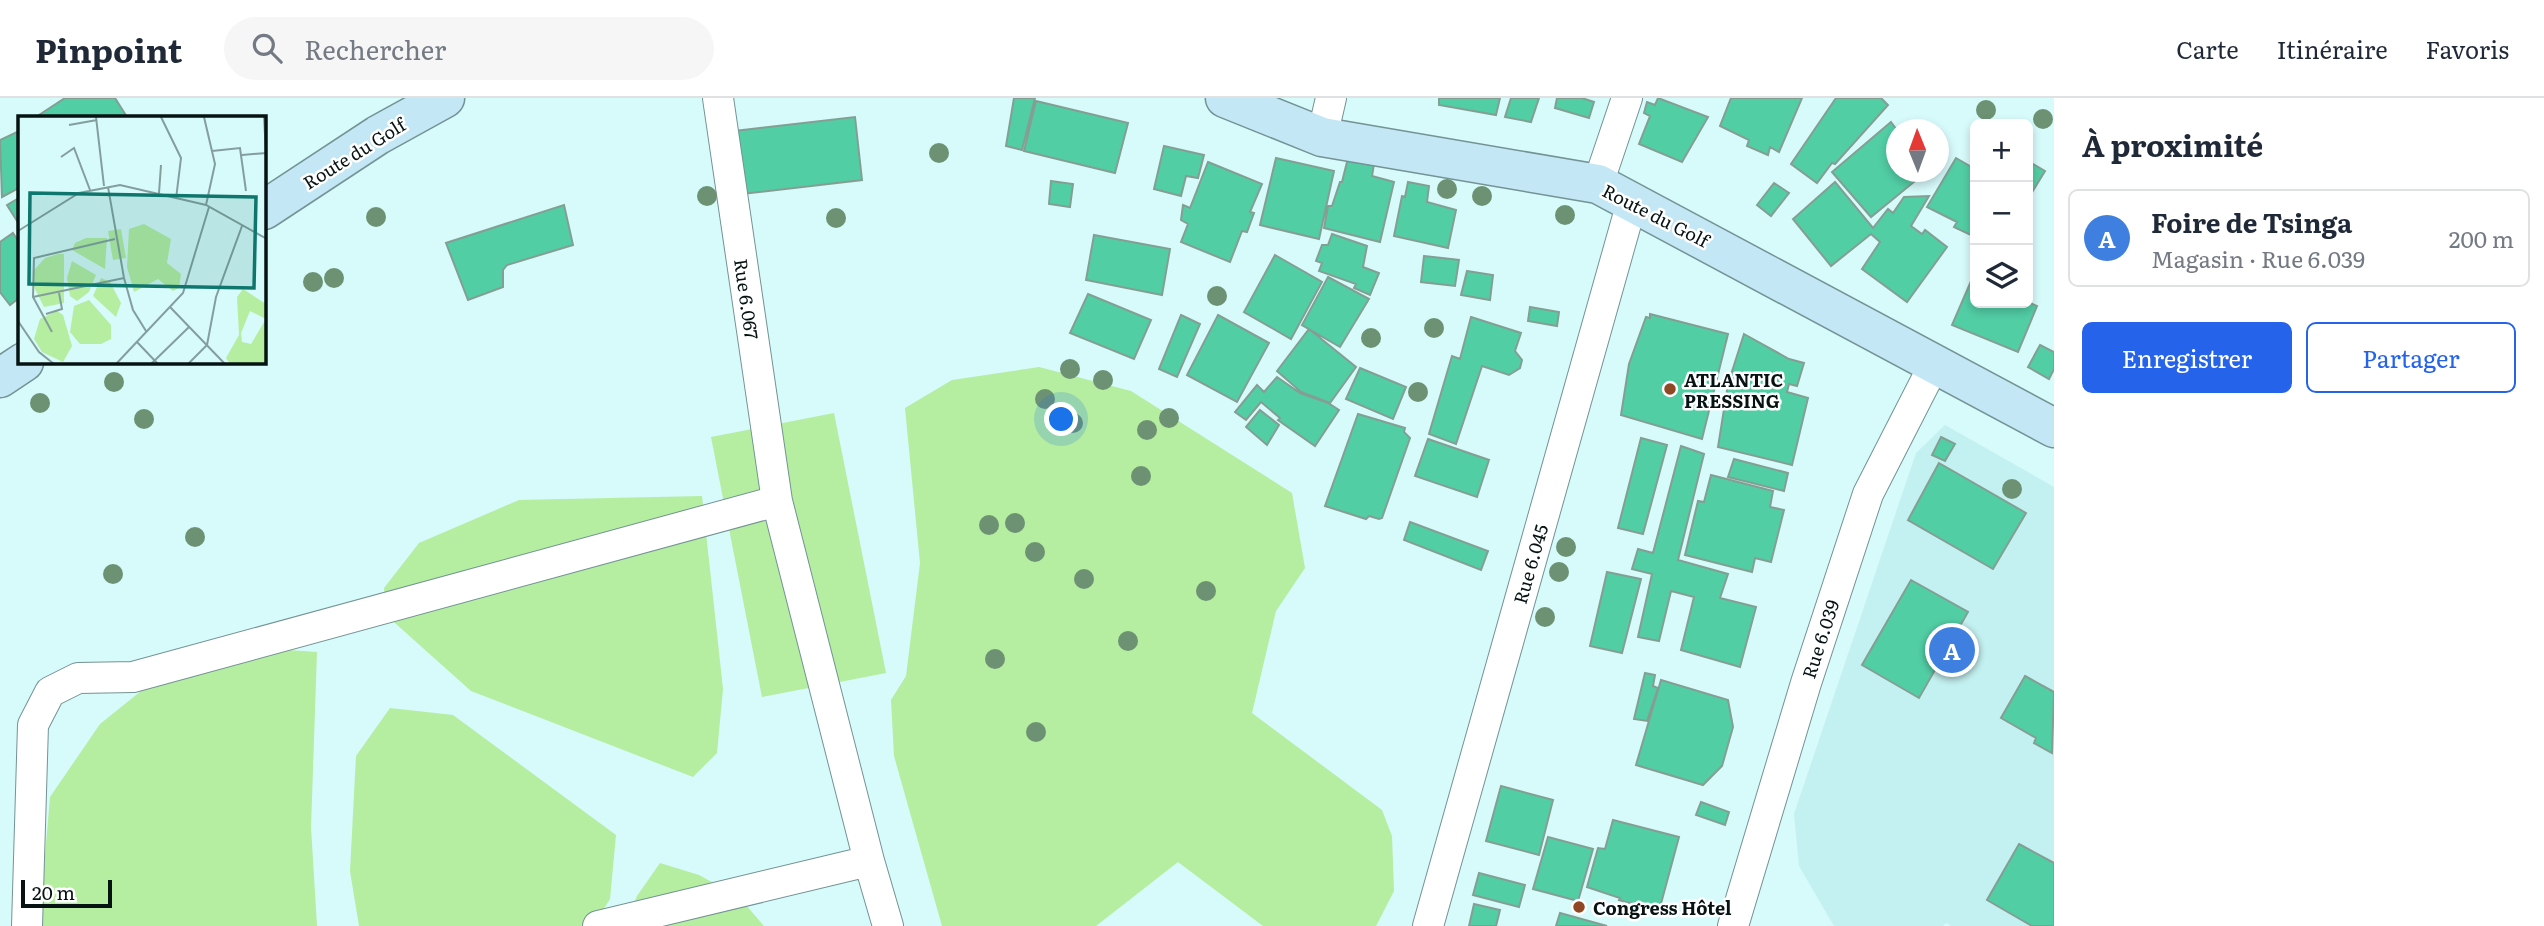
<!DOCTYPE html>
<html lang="fr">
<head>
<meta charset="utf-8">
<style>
	body { margin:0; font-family:Literata,serif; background:#f6f6f7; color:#1f2937 }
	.controls { position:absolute; right:21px; top:21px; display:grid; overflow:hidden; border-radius:10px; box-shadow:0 4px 10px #0003 }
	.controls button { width:63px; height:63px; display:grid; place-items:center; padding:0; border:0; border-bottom:2px solid #e0e1e3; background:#fff; color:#1f2937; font:35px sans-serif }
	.compass { position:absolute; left:1886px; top:21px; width:63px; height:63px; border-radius:50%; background:#fff; box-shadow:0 4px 10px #0003; rotate:359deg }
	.scale { position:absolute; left:21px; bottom:18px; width:91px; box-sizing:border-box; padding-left:7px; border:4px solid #071313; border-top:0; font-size:19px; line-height:24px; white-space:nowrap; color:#071313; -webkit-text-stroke:5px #fff; paint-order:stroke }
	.you { position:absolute; left:1062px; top:322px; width:24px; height:24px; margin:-18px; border:5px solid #fff; border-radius:50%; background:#1a73e8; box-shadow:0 0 0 10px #1a73e833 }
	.badge { display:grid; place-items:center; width:46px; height:46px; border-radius:50%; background:#2563eb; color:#fff; font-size:23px; font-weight:700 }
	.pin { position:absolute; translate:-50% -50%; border:4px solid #fff; box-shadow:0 2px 7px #0006 }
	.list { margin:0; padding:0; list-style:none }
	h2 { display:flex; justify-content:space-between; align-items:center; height:91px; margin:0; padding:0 28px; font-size:30px }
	h2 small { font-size:23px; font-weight:400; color:#747a83 }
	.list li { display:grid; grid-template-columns:46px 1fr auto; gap:21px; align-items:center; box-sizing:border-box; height:98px; margin:0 14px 14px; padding:0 14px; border:2px solid #e0e1e3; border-radius:10px }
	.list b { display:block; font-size:26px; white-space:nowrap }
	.list p { margin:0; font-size:23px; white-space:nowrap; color:#747a83 }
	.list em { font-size:23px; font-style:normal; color:#747a83 }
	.actions { display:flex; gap:14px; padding:21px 28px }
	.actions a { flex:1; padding:16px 0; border:2px solid #2563eb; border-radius:10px; text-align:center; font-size:24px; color:#2563eb }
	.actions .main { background:#2563eb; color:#fff }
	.icon { flex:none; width:38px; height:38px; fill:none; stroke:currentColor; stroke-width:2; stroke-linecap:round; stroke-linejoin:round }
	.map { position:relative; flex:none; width:2054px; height:828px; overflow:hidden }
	header { display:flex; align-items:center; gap:42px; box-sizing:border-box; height:98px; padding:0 35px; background:#fff; border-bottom:2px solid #e0e1e3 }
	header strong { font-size:33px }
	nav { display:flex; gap:38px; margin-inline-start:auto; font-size:24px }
	.search { width:490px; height:63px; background:#f6f6f7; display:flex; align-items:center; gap:18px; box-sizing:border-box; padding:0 24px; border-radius:38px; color:#747a83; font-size:26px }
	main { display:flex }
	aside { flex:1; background:#fff }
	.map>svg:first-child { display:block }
	.built { fill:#c3f0f0 }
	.green { fill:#b5eda1 }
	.building { fill:#52cea5; stroke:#839f94; stroke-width:2 }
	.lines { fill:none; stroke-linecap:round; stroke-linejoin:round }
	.minor-casing { stroke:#739394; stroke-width:32 }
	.secondary-casing { stroke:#739394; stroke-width:41 }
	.minor { stroke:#fff; stroke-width:30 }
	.secondary { stroke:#c3e7f5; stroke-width:38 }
	.tree { fill:#6d9273 }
	.poi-dot { fill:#8f4823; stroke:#fff; stroke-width:2.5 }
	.labels { text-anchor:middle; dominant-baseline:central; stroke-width:5; stroke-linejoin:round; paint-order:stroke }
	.street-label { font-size:18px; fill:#071313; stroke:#fff }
	.poi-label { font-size:18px; font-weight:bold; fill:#071313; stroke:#fff; text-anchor:start }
	.inset-road { fill:none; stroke:#849e9e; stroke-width:2 }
	.view { fill:#0f766e; fill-opacity:0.15; stroke:#0f766e; stroke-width:3.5 }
	.inset-edge { fill:none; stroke:#071313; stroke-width:3.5 }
</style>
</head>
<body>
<header>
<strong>Pinpoint</strong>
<div class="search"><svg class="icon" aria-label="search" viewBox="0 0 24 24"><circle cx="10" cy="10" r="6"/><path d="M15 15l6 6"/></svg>Rechercher</div>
<nav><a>Carte</a><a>Itinéraire</a><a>Favoris</a></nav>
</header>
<main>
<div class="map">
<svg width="2054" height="828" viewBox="0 0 2054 828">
	<rect width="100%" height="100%" fill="#d7fafb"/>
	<!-- built -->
	<path class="built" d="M1945 327 2054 389V828H1951L1946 825 1943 828H1834L1799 768 1794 716 1916 355Z"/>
	<!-- green -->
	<path class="green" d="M1039 269 1131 293 1292 395 1305 470 1276 513 1252 615 1382 712 1392 738 1394 793 1376 828H1263L1178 764 1096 828H942L894 658 891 602 906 578 920 465 905 310 952 282Z
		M834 315 886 575 762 599 711 339Z
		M702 398 723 591 717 655 693 679 471 593 386 517 384 490 419 445 519 402Z
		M259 550 317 554 311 729 317 828H39L50 699 100 626 146 589Z
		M390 610 453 617 616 737 610 801 593 828H359L350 773 356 658Z
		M660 765 699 777 739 799 764 828H625L637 798Z"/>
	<!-- building -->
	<path class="building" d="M65 0H115L127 19H36Z
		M1014 0H1035L1022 52 1006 48Z
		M1439 0H1500L1496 17 1439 7Z
		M1511 0H1539L1531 24 1505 19Z
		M1557 0H1582L1594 4 1589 20 1555 10Z
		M1658 0 1708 19 1682 64 1639 46 1650 18 1644 15 1647 4 1655 7Z
		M1731 0H1802L1779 54 1770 49 1768 57 1747 48 1749 42 1720 28Z
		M1836 0H1881L1888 7 1835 66 1832 65 1817 85 1791 66Z
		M1036 3 1128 25 1115 75 1024 53Z
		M855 19 862 82 742 96 735 33Z
		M1891 24 1897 32 1896 74H1926L1871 119 1832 74Z
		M19 33V90L2 99 0 42Z
		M1164 48 1204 57 1198 80 1186 78 1181 98 1154 91Z
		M1276 60 1334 73 1319 141 1260 127Z
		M1348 60 1374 66 1372 78 1394 84 1380 144 1324 130 1328 108H1332L1340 84H1342Z
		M1956 60 1975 71V139L1954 129 1957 124 1927 109Z
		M2028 63 2045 73 2028 101Z
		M1208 64 1262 86 1250 114 1254 115 1247 134 1242 133 1230 164 1181 144 1188 126 1181 122 1183 107 1190 110Z
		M1051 83 1073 86 1070 109 1049 106Z
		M1408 84 1429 88 1427 104 1456 112 1448 150 1394 138 1402 98 1405 99Z
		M1835 84 1873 130 1888 111 1893 115 1904 99 1929 98 1911 128 1922 136 1925 132 1947 149 1907 204 1862 171 1880 144 1871 136 1831 168 1793 121Z
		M1774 85 1789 95 1771 118 1757 107Z
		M19 100V126L7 107Z
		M564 107 573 147 507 167 503 172V189L468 202 446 145Z
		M13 135 19 144V200L10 207 0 194V144Z
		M1332 136 1367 148 1363 169 1379 175 1370 197 1354 190 1356 186 1319 173 1322 165 1316 163 1322 147H1328Z
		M1094 137 1170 151 1162 197 1086 182Z
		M1275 157 1322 184 1291 241 1244 214Z
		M1424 158 1459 162 1455 188 1421 184Z
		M1467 173 1493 177 1490 202 1461 197Z
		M1975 174V205L2028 204 2037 208 2018 254 1952 227Z
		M1328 179 1369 201 1340 249 1302 227Z
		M1088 196 1151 222 1134 261 1070 235Z
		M1530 209 1559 214 1557 228 1528 223Z
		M1650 216 1728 236 1702 341 1621 317 1629 266 1646 219 1650 220Z
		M1181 217 1200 226 1177 279 1159 271Z
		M1218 217 1269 245 1237 304 1187 277Z
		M1471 219 1521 235 1515 253 1522 262 1520 270 1509 277 1482 268 1456 346 1429 336 1452 258 1460 261Z
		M1309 231 1356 269 1330 305 1301 294 1277 273Z
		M1744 236 1789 261 1804 265 1797 288 1789 286 1787 294 1808 300 1792 367 1718 349 1728 286Z
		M2040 247 2054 254V271L2049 281 2028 269Z
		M1360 270 1406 289 1393 321 1346 301Z
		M1277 279 1300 295 1328 305 1339 312 1315 348 1278 322 1280 320 1261 304 1246 322 1235 314 1257 287 1264 294Z
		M1260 312 1279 327 1267 347 1246 329Z
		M1358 316 1405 330 1404 334 1410 340 1382 420 1379 421 1369 418 1366 421 1325 408Z
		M1941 339 1955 346 1945 363 1932 357Z
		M1641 340 1667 347 1643 436 1618 430Z
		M1428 341 1489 362 1477 399 1415 378Z
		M1681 348 1704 356 1678 462 1728 476 1720 500 1756 509 1740 569 1681 552 1694 499 1671 493 1659 543 1638 539 1652 476 1632 471 1638 451 1653 455Z
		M1734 361 1788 375 1784 393 1728 379Z
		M1939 365 2026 415 1993 471 1908 422Z
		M1711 377 1773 393 1770 409 1784 412 1771 464 1755 460 1752 474 1685 457 1698 403 1704 404Z
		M1410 424 1488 453 1481 472 1404 442Z
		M1607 474 1641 481 1622 555 1590 548Z
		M1911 482 1968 514 1919 600 1862 567Z
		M1645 575 1655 577 1653 588 1658 590 1647 623 1634 621Z
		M2025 578 2054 594 2052 655 2034 645 2036 640 2001 620Z
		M1661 582 1728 602 1733 629 1722 668 1703 687 1636 667Z
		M1501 688 1553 702 1539 757 1486 743Z
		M1701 704 1729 714 1725 727 1696 717Z
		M1613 722 1679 739 1659 813 1619 802 1620 800 1587 789 1598 750 1605 751Z
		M1548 739 1593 751 1578 803 1533 791Z
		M2019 746 2054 765V828H2032L1987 802Z
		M1479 775 1525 787 1519 809 1473 797Z
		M1474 806 1500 812 1496 828H1469Z
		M1560 815 1607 828H1556Z"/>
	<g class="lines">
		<defs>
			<path id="minor" d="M718 0 777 403 869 763 888 828
				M1322 39 1331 0
				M1598 86 1627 0
				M27 828 33 627 50 594 78 580 133 579 777 403
				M598 828 869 763
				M1428 828 1632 104
				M1733 828 1806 585 1868 396 1935 265"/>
			<path id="secondary" d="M1225 0 1322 39 1598 86 2054 330
				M264 112 378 37 445 0
				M0 280 24 264"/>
		</defs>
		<!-- minor casing -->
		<use href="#minor" class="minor-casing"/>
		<!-- secondary casing -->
		<use href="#secondary" class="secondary-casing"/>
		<!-- minor -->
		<use href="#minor" class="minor"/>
		<!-- secondary -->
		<use href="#secondary" class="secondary"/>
	</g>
	<!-- trees -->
	<g class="tree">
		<circle cx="1986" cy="12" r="10"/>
		<circle cx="2043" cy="21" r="10"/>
		<circle cx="939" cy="55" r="10"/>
		<circle cx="1447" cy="91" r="10"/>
		<circle cx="707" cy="98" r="10"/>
		<circle cx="1482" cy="98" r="10"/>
		<circle cx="1565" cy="117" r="10"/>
		<circle cx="376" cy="119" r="10"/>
		<circle cx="836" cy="120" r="10"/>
		<circle cx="334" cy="180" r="10"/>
		<circle cx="313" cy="184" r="10"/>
		<circle cx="1217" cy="198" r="10"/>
		<circle cx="1434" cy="230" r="10"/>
		<circle cx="1371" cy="240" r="10"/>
		<circle cx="1070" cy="271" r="10"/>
		<circle cx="1103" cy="282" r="10"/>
		<circle cx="114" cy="284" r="10"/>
		<circle cx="1418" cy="294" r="10"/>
		<circle cx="1045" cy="301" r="10"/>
		<circle cx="40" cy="305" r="10"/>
		<circle cx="1169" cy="320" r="10"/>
		<circle cx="144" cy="321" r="10"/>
		<circle cx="1073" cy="325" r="10"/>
		<circle cx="1147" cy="332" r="10"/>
		<circle cx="1141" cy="378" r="10"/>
		<circle cx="2012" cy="391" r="10"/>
		<circle cx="1015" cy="425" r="10"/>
		<circle cx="989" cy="427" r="10"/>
		<circle cx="195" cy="439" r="10"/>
		<circle cx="1566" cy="449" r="10"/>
		<circle cx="1035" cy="454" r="10"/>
		<circle cx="1559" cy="474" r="10"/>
		<circle cx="113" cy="476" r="10"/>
		<circle cx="1084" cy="481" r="10"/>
		<circle cx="1206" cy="493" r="10"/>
		<circle cx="1545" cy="519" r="10"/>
		<circle cx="1128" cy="543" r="10"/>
		<circle cx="995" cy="561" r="10"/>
		<circle cx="1036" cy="634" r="10"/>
	</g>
	<!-- markers -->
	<g class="poi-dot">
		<circle cx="1670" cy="291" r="7"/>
		<circle cx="1579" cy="809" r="7"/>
	</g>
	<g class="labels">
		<!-- street labels -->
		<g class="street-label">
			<text transform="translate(354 55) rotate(-32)">Route du Golf</text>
			<text transform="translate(1656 117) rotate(27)">Route du Golf</text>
			<text transform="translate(747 201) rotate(82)">Rue 6.067</text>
			<text transform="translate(1530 466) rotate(-74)">Rue 6.045</text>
			<text transform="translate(1820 541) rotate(-72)">Rue 6.039</text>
		</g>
		<!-- poi labels -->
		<g class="poi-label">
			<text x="1684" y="281">ATLANTIC<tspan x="1684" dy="21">PRESSING</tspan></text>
			<text x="1593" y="809">Congress Hôtel</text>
		</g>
	</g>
	<!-- overview -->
	<g transform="translate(18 18)">
		<rect width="248" height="248" fill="#d7fafb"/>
		<path d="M126 108 153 123 149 147 163 158 161 172 155 175 140 163 116 176 109 151 111 113ZM103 113 108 142 95 144 90 115ZM68 122H89L87 153 54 134 57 127ZM40 138H46V187L26 191 15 169 16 154 27 142ZM54 145 78 159 71 176 59 185 52 180 49 162ZM83 162 92 166 103 187 98 201 75 180ZM225 173 248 188V248H212L208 242 221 219 219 181ZM232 195 248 203 233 228 224 226 223 217ZM71 184 93 209V223L83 228H62L52 216 56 190ZM39 195 45 199 54 230 45 246 24 236 16 223 22 203Z" fill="#b5eda1" fill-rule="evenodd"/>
		<path class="inset-road" d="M78 1 86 70M143 1 163 42 158 83M186 1 197 48 188 89M51 9 79 4M194 35 222 32 228 75M224 39 248 37 246 1M43 41 56 32 72 74M90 71 106 162 115 194 128 215M141 77 143 49M0 115 61 77 102 69 188 89 249 123M15 181 106 162M152 191 207 248M28 198 44 193 41 177M0 205 21 236 36 248M34 216 15 181 16 142 97 123M119 226 140 248M98 248 165 177 191 91M133 248 171 211M170 248 189 229 198 181 224 110"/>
		<path class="view" d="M12 77 238 81 236 172 11 168Z"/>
		<rect width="248" height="248" class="inset-edge"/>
	</g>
</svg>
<div class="controls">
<button>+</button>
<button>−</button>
<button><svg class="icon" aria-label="layers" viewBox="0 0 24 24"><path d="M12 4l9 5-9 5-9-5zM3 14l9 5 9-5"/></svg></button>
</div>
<svg class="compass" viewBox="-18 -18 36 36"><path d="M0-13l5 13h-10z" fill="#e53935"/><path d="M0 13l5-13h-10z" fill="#747a83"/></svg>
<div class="scale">20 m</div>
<div class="you"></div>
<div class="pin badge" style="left:1952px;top:552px;background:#3f7fe0">A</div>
</div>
<aside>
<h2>À proximité<small></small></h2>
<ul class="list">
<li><span class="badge" style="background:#3f7fe0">A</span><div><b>Foire de Tsinga</b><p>Magasin · Rue 6.039</p></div><em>200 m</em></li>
</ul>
<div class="actions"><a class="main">Enregistrer</a><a>Partager</a></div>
</aside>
</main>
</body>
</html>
